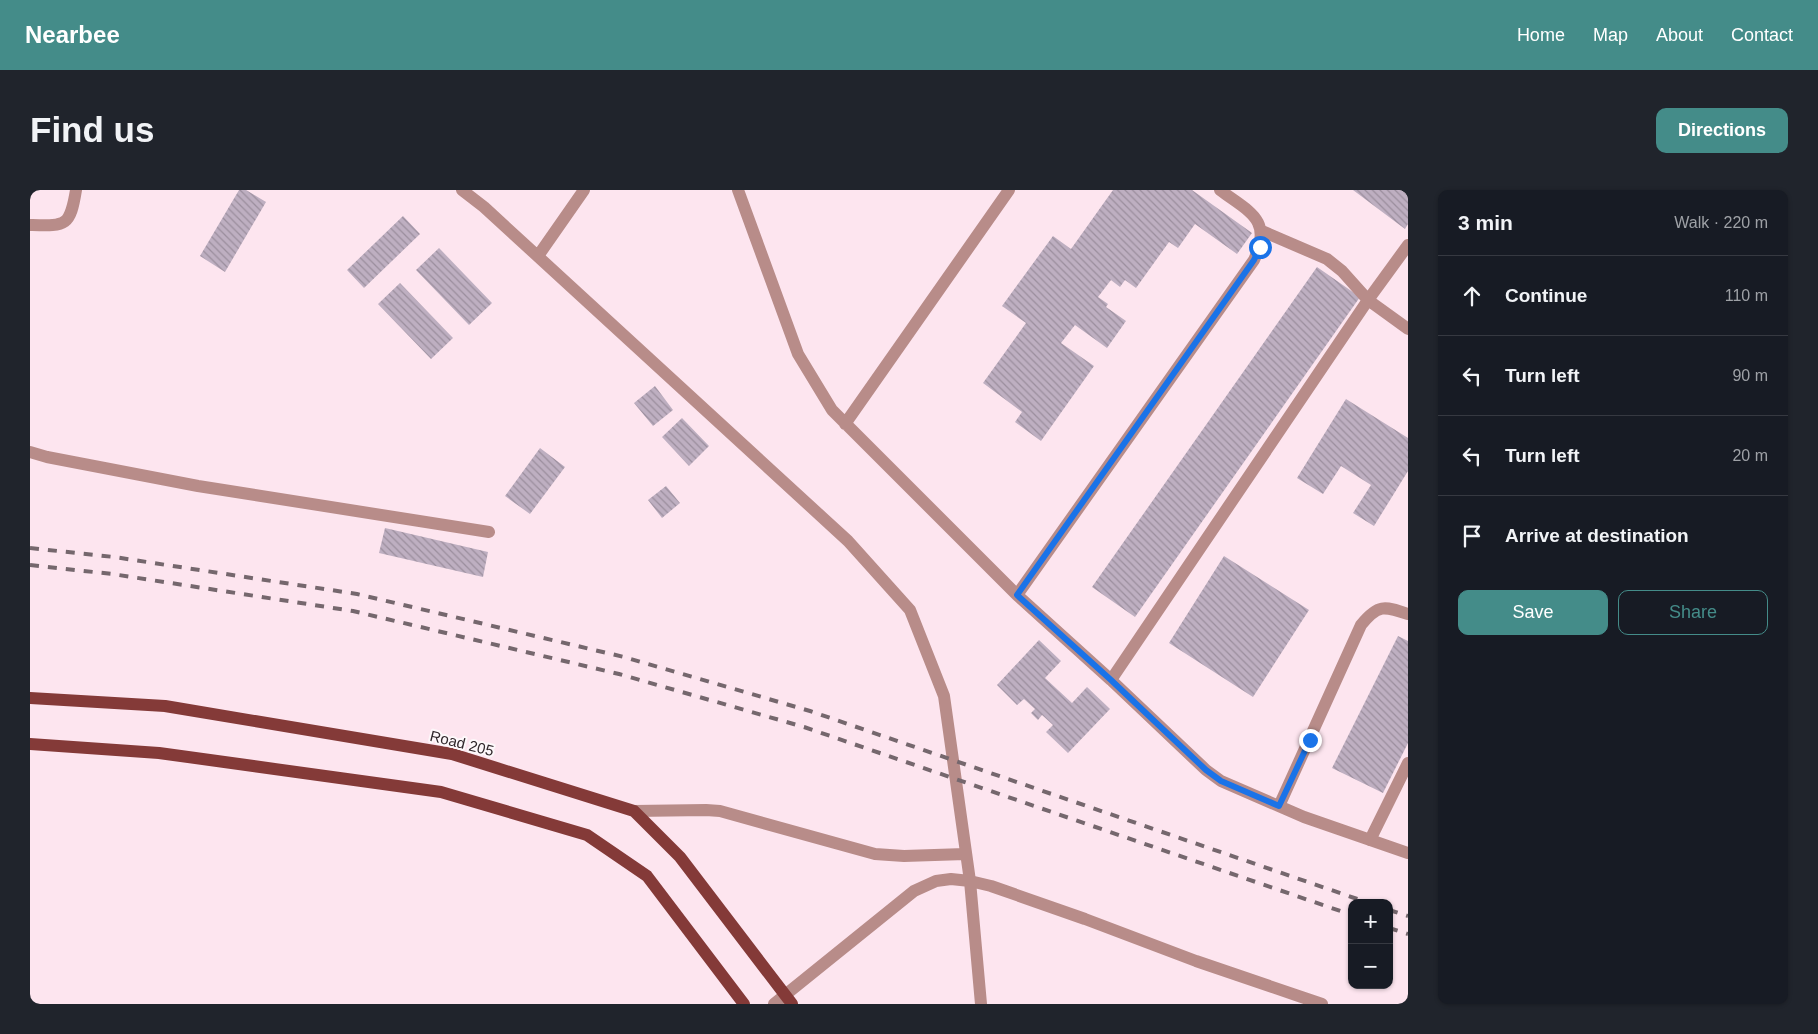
<!DOCTYPE html>
<html lang="en">
<head>
<meta charset="utf-8">
<style>
	body { margin:0; font-family:Arial,sans-serif; background:#20242c; color:#f1f3f6 }
	.controls { position:absolute; right:15px; bottom:15px; display:grid; overflow:hidden; border-radius:10px; box-shadow:0 1px 4px #0004 }
	.controls button { width:45px; height:45px; display:grid; place-items:center; padding:0; border:0; border-bottom:1px solid #363941; background:#171b24; color:#f1f3f6; font:25px sans-serif }
	.stop { position:absolute; width:15px; height:15px; margin:-11px; border:4px solid #1a73e8; border-radius:50%; background:#fff }
	.stop.end { background:#1a73e8; border-color:#fff; box-shadow:0 1px 5px #0008 }
	.list { margin:0; padding:0; list-style:none }
	h2 { display:flex; justify-content:space-between; align-items:center; height:65px; margin:0; padding:0 20px; font-size:21px }
	h2 small { font-size:16px; font-weight:400; color:#9ea1a6 }
	.list li { display:grid; grid-template-columns:32px 1fr auto; gap:15px; align-items:center; box-sizing:border-box; height:80px; padding:0 20px; border-top:1px solid #363941 }
	.list b { display:block; font-size:19px; white-space:nowrap }
	.list em { font-size:16px; font-style:normal; color:#9ea1a6 }
	.actions { display:flex; gap:10px; padding:15px 20px }
	.actions a { flex:1; padding:11px 0; border:1px solid #448c89; border-radius:10px; text-align:center; font-size:18px; color:#448c89 }
	.actions .main { background:#448c89; color:#fff }
	.icon { flex:none; width:28px; height:28px; fill:none; stroke:currentColor; stroke-width:2; stroke-linecap:round; stroke-linejoin:round }
	.map { position:relative; flex:none; width:1378px; height:814px; overflow:hidden; border-radius:10px }
	header { display:flex; align-items:center; gap:30px; box-sizing:border-box; height:70px; padding:0 25px; background:#448c89; color:#fff }
	header strong { font-size:24px }
	nav { display:flex; gap:28px; margin-inline-start:auto; font-size:18px }
	.intro { display:flex; align-items:center; justify-content:space-between; box-sizing:border-box; height:120px; padding:0 30px }
	h1 { margin:0; font-size:35px }
	.button { padding:12px 22px; border-radius:10px; background:#448c89; color:#fff; font-size:18px; font-weight:700 }
	main { display:flex; gap:30px; padding:0 30px }
	aside { flex:1; background:#171b24; border-radius:10px; box-shadow:0 1px 4px #0004 }
	.map>svg:first-child { display:block }
	.building { fill:url(#building-back-hatch) }
	.lines { fill:none; stroke-linecap:round; stroke-linejoin:round }
	.minor { stroke:#b88c89; stroke-width:12 }
	.major { stroke:#843a38; stroke-width:12 }
	.rail { stroke:#75676d; stroke-width:4; stroke-dasharray:9 9; stroke-linecap:butt }
	.route { stroke:#1a73e8; stroke-width:6 }
	.labels { text-anchor:middle; dominant-baseline:central; stroke-width:4; stroke-linejoin:round; paint-order:stroke }
	.street-label { font-size:15px; fill:#31282c; stroke:#fdf8fa }
</style>
</head>
<body>
<header>
<strong>Nearbee</strong>
<nav><a>Home</a><a>Map</a><a>About</a><a>Contact</a></nav>
</header>
<div class="intro"><h1>Find us</h1><a class="button">Directions</a></div>
<main>
<div class="map">
<svg width="1378" height="814" viewBox="0 0 1378 814">
	<defs>
		<pattern id="building-back-hatch" width="6" height="6" patternUnits="userSpaceOnUse" patternTransform="scale(1.25)"><rect width="6" height="6" fill="#beafc1"/><path d="M-1 5l2 2M0 0l6 6M5-1l2 2" fill="none" stroke="#9b8e9d"/></pattern>
	</defs>
	<rect width="100%" height="100%" fill="#fde5ef"/>
	<!-- building -->
	<path class="building" d="M209 0H216L236 12 195 82 170 66Z
		M1083 0H1162L1222 43 1207 64 1165 34 1148 58 1139 52 1106 98 1095 90 1090 97 1081 90 1068 107 1078 114 1076 117 1096 131 1077 158 1045 135 1031 153 1064 176 1011 251 985 232 992 222 953 193 996 133 972 116 1023 46 1041 59Z
		M1323 0H1378V34L1375 39Z
		M373 26 390 44 334 98 317 80Z
		M409 58 462 113 439 135 386 80Z
		M1287 77 1330 107 1105 427 1062 397Z
		M370 93 423 148 401 169 348 114Z
		M625 196 643 220 623 236 604 213Z
		M1316 209 1378 248V281L1344 336 1323 323 1341 295 1311 276 1293 304 1267 288Z
		M652 228 679 256 659 276 632 247Z
		M510 258 535 277 500 324 475 306Z
		M636 296 650 313 632 328 618 310Z
		M355 338 458 362 453 387 349 363Z
		M1194 366 1279 420 1223 507 1139 453Z
		M1368 446 1378 451V553L1353 603 1302 578Z
		M1009 450 1031 471 1015 488 1042 513 1057 497 1080 519 1038 563 1016 542 1023 535 1012 525 1008 530 1001 523 1005 519 994 509 987 515 967 495Z"/>
	<g class="lines">
		<!-- minor -->
		<path class="minor" d="M432 0 454 17 818 351 880 420 914 506 940 691 951 814
			M708 0 768 164 802 220 987 405 1081 490 1176 580 1191 591 1274 627 1378 663
			M0 35C36 36 40 37 46 0
			M1232 41 1297 69 1312 81 1338 110 1378 139
			M508 66 554 0
			M815 234 979 0
			M0 262 17 267 168 296 459 342
			M987 405 1224 70C1243 29 1219 22 1190 0
			M1081 490 1338 110 1378 55
			M1249 616 1331 435C1348 414 1354 416 1378 424
			M604 621 676 620 690 621 845 664 874 666 935 664
			M1340 650 1378 573
			M744 814 884 701 906 691 921 689 940 691 961 696 1055 729 1166 771 1292 814"/>
		<!-- major -->
		<path class="major" d="M0 508 135 516 422 564 604 621 650 667 762 814
			M0 554 129 563 411 602 557 645 617 686 714 814"/>
		<!-- rail -->
		<path class="rail" d="M0 358 84 367 327 404 594 467 780 521 1339 713
			M0 375 82 384 323 421 589 484 774 537 1322 725
			M1359 720 1378 726
			M1359 738 1378 744"/>
	</g>
	<g class="lines">
		<!-- route -->
		<path class="route" d="M1230 57 1224 70 987 405 1081 490 1176 580 1191 591 1249 616 1280 550"/>
	</g>
	<g class="labels">
		<!-- street labels -->
		<g class="street-label">
			<text transform="translate(432 553) rotate(14)">Road 205</text>
		</g>
	</g>
</svg>
<div class="controls">
<button>+</button>
<button>−</button>
</div>
<div class="stop" style="left:1230px;top:57px"></div>
<div class="stop end" style="left:1280px;top:550px"></div>
</div>
<aside>
<h2>3 min<small>Walk · 220 m</small></h2>
<ul class="list">
<li><svg class="icon" aria-label="ahead" viewBox="0 0 24 24"><path d="M12 20V5M6 11l6-6 6 6"/></svg><div><b>Continue</b></div><em>110 m</em></li>
<li><svg class="icon" aria-label="left" viewBox="0 0 24 24"><path d="M17 20v-9H6M10 6l-5 5 5 5"/></svg><div><b>Turn left</b></div><em>90 m</em></li>
<li><svg class="icon" aria-label="left" viewBox="0 0 24 24"><path d="M17 20v-9H6M10 6l-5 5 5 5"/></svg><div><b>Turn left</b></div><em>20 m</em></li>
<li><svg class="icon" aria-label="arrive" viewBox="0 0 24 24"><path d="M6 21V4h12l-3 4 3 4H6"/></svg><div><b>Arrive at destination</b></div></li>
</ul>
<div class="actions"><a class="main">Save</a><a>Share</a></div>
</aside>
</main>
</body>
</html>
